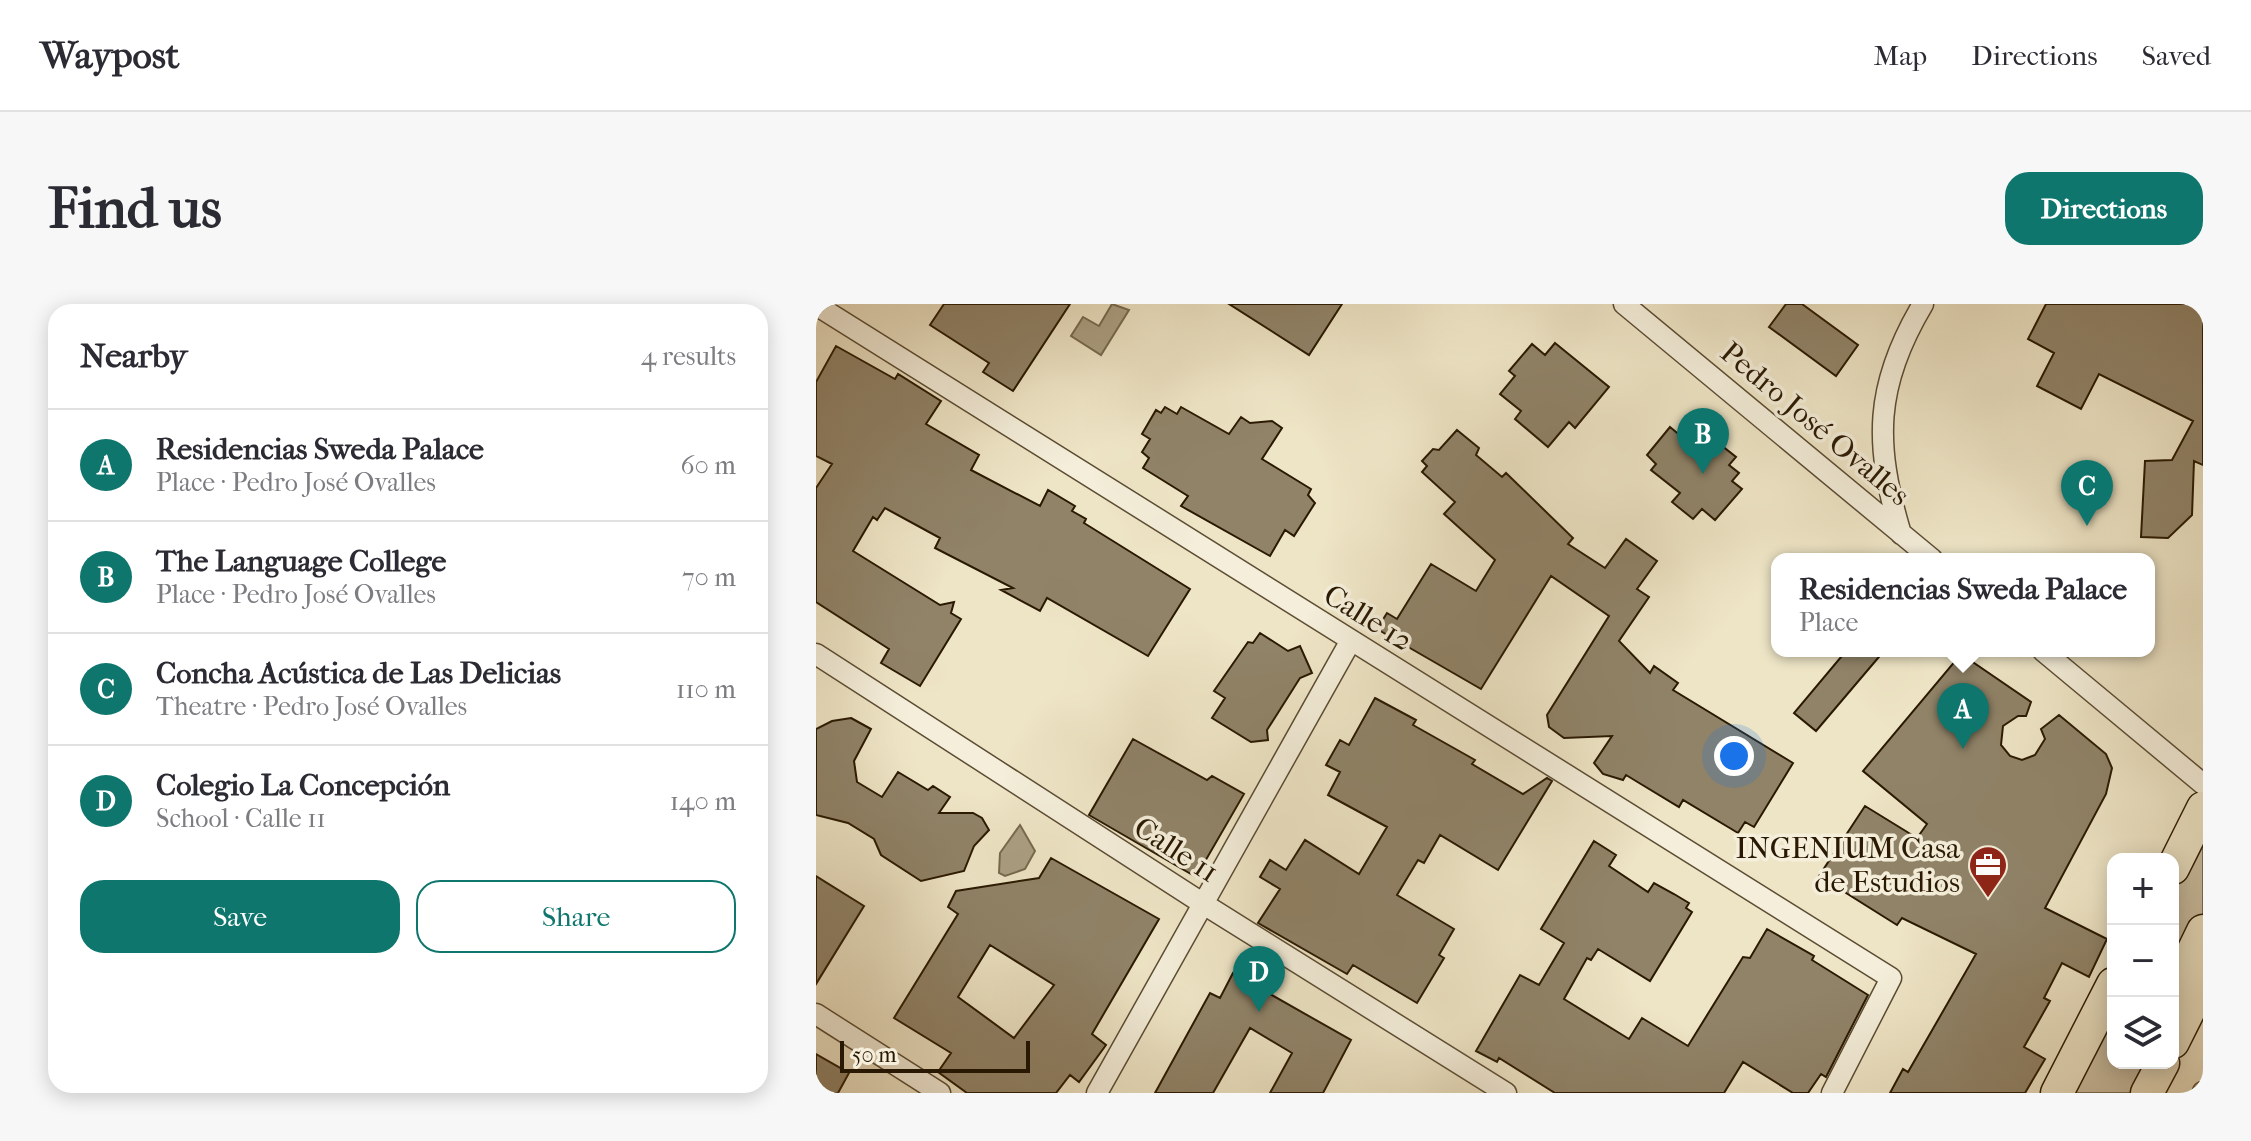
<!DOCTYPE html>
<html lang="en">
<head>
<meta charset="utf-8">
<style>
	body { margin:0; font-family:"IM FELL French Canon",serif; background:#f7f7f7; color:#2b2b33 }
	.controls { position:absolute; right:24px; bottom:24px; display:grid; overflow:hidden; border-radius:16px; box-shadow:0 4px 20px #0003 }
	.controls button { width:72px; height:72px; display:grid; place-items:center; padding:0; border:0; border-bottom:2px solid #e1e1e2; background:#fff; color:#2b2b33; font:40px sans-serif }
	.scale { position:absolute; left:24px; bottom:20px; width:190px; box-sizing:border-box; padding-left:8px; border:4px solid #2a1902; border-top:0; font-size:22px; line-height:28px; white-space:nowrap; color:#2a1902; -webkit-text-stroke:6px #f4eeda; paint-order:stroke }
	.you { position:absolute; left:918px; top:452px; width:28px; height:28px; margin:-20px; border:6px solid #fff; border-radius:50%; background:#1a73e8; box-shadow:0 0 0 12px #1a73e833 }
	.badge { display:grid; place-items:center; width:52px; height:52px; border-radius:50%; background:#0f766e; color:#fff; font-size:26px; font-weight:700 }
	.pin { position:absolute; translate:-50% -66px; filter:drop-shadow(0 2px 4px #0008) }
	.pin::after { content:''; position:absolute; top:42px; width:28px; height:24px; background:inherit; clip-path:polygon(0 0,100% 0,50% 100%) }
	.popup { position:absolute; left:955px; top:249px; width:384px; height:104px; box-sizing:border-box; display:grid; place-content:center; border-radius:16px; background:#fff; filter:drop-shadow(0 2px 6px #0005); font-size:26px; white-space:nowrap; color:#7c7c81 }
	.popup b { font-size:30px; color:#2b2b33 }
	.popup::after { content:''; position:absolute; left:50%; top:100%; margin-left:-16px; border:16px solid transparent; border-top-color:#fff }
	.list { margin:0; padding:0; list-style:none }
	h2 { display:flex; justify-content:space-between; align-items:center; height:104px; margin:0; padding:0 32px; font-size:34px }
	h2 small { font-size:26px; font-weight:400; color:#7c7c81 }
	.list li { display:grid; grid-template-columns:52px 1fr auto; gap:24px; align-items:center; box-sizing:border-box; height:112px; padding:0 32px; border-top:2px solid #e1e1e2 }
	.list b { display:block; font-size:30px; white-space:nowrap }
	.list p { margin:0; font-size:26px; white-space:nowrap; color:#7c7c81 }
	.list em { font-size:26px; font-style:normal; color:#7c7c81 }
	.actions { display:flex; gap:16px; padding:24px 32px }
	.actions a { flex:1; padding:18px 0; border:2px solid #0f766e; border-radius:24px; text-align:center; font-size:28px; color:#0f766e }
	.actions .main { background:#0f766e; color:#fff }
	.icon { flex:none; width:44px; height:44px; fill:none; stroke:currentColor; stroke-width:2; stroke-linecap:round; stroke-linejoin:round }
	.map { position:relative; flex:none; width:1387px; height:789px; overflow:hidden; border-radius:24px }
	header { display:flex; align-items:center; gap:48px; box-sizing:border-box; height:112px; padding:0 40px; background:#fff; border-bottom:2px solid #e1e1e2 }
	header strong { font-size:38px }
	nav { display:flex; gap:44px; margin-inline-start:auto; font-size:28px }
	.intro { display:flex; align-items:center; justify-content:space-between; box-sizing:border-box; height:192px; padding:0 48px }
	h1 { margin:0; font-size:56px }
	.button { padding:20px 36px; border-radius:24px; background:#0f766e; color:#fff; font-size:28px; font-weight:700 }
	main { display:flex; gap:48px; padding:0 48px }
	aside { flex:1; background:#fff; border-radius:24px; box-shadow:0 4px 20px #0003 }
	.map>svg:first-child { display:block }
	.green { fill:#cdc2a5; stroke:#7c6e54; stroke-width:2 }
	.water { fill:#aba083; stroke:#776a4f; stroke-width:2 }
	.building { fill:#908368; stroke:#2a1902; stroke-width:2; fill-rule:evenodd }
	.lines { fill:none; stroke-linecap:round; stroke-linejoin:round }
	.minor-casing { stroke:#5b4c33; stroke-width:23 }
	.primary-casing { stroke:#2a1902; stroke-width:35 }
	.minor { stroke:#f4eeda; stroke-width:20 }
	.primary { stroke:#eee5c6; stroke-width:32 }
	.labels { text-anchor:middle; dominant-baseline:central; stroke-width:7; stroke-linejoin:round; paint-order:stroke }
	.street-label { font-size:30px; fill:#2a1902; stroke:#f4eeda }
	.poi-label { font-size:30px; fill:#2a1902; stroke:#f4eeda; text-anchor:end }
</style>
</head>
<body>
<header>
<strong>Waypost</strong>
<nav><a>Map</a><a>Directions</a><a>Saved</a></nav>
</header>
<div class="intro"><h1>Find us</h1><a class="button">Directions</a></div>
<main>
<aside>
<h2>Nearby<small>4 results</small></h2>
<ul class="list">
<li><span class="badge">A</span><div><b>Residencias Sweda Palace</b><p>Place · Pedro José Ovalles</p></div><em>60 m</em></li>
<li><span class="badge">B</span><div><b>The Language College</b><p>Place · Pedro José Ovalles</p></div><em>70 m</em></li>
<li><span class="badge">C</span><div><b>Concha Acústica de Las Delicias</b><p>Theatre · Pedro José Ovalles</p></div><em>110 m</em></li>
<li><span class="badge">D</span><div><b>Colegio La Concepción</b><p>School · Calle 11</p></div><em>140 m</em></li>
</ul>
<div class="actions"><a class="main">Save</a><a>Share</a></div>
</aside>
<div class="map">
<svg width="1387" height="789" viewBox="0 0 1387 789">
	<rect width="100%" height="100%" fill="#eee5c6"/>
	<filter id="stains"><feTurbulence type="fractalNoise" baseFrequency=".0025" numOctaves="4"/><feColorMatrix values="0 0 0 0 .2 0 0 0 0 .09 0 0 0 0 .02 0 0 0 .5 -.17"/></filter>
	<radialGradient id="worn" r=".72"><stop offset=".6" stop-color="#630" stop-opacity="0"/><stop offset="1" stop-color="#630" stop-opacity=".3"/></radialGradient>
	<!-- green -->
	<path class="green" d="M1387 520V612L1357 675V576Z
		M1297 691V759H1339L1325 789H1246Z"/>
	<!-- water -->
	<path class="water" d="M296 0 313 6 285 51 255 32 267 13 283 22Z
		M204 521 219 547 209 565 189 572 183 569 184 549Z"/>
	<!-- building -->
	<path class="building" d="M128 0H254L197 87 167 68 173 59 114 21Z
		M413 0H526L493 51Z
		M970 0H986L1042 41 1020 72 953 23Z
		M1230 0H1373L1387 7V161L1378 157 1376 211 1352 234 1325 233 1329 157 1356 156 1377 117 1283 70 1265 105 1221 82 1238 49 1212 35Z
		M739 39 793 83 759 124 753 118 732 143 699 115 705 107 684 90 699 72 693 67 716 40 729 51Z
		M20 42 79 75 82 70 125 97 110 120 163 151 155 166 224 202 232 186 259 202 256 207 270 215 268 219 374 285 332 352 231 294 224 307 185 286 197 284 119 244 124 234 69 204 61 216 57 213 37 247 124 301 138 298 135 309 145 315 104 382 65 359 73 345 0 298V184L16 160 0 152V78Z
		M349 103 361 110 365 103 413 130 425 113 434 119 456 117 466 124 446 155 495 185 492 191 499 199 478 232 469 226 454 252 365 202 372 192 327 164 333 154 326 148 334 135 326 130 340 106 345 109Z
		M854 123 889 152 901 138 920 153 913 161 923 169 916 177 926 185 899 216 886 205 877 215 856 198 864 189 835 166 840 160 831 151Z
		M641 126 663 144 660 151 686 173 690 169 757 234 752 240 789 264 810 235 841 257 821 285 833 293 803 337 834 369 838 362 862 379 857 386 977 459 938 523 929 518 922 529 867 496 863 503 810 471 807 476 787 470 778 459 796 432 748 434 733 423 731 411 793 312 735 272 665 385 561 325 571 309 581 315 615 260 660 287 679 256 628 210 639 198 606 168 611 162 606 157 617 145 623 146Z
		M444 329 472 347 484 342 496 369 484 374 451 426 452 436 435 438 396 414 409 394 398 387 432 338 437 339Z
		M1030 347H1068L1000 427 978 409Z
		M1145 350 1215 398 1210 412H1202L1187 422 1185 441 1194 452 1206 456 1219 451 1229 435 1225 425 1243 411 1290 450 1296 464 1290 490 1229 604 1291 635 1273 673 1246 659 1228 694 1234 697 1208 743 1229 755 1209 789H1074L1087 765 1092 768 1160 650 1086 614 1081 621 1003 572 1049 502 1101 534 1111 520 1047 467Z
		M559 394 600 416 597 421 659 456 656 460 707 490 731 474 736 477 682 566 624 531 608 559 602 556 581 591 638 625 623 651 628 654 601 699 537 661 531 670 442 619 464 585 444 573 454 556 470 566 489 536 543 570 571 523 512 491 524 468 510 461 524 436 533 441Z
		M35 414 55 425 38 457 41 478 66 493 82 468 112 486 117 482 134 493 123 509H157L166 514 173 526 158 542 148 567 105 577 65 551 58 535 32 519 0 511V425L16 417Z
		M317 435 391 476 396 472 428 490 380 573 273 511Z
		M778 537 800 551 793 562 832 588 838 579 858 590 873 599 870 604 876 608 834 677 782 645 775 656 771 654 748 695 813 735 826 714 872 742 927 653 934 654 951 625 998 652 996 656 1052 691 1010 773 1005 770 992 789H977L927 758 908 789H739L683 754 681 758 660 747 704 671 723 681 748 639 725 625Z
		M235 554 343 615 276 730 290 741 263 778 254 771 240 789H151L122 768 135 749 78 714 142 610 132 603 140 587 223 574ZM174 641 238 681 198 734 142 693Z
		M0 572 48 602 0 680Z
		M417 669 535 736 507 789H454L476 749 434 724 397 789H339L394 689 404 694Z
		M0 750 33 769 22 789H0Z"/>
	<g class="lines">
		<defs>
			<path id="minor" d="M808 0 1116 255
				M0 1 1075 674 1016 789
				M1085 230C1058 140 1058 82 1107 0
				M1227 347 1387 480
				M0 350 386 599 690 789
				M0 710 124 789
				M281 789 534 338
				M1387 789V788"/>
			<path id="primary" d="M1357 564 1387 504
				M1357 689 1387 627
				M1357 738 1387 678
				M1241 789 1297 680
				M1331 789 1347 759"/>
		</defs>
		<!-- minor casing -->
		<use href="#minor" class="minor-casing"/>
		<!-- primary casing -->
		<use href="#primary" class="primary-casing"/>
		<!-- minor -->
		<use href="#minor" class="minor"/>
		<!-- primary -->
		<use href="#primary" class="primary"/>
	</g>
	<!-- icons -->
	<defs>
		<symbol id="office-pin" viewBox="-11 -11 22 30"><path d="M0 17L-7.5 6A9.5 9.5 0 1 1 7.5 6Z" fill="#8f2418" stroke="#f4eeda"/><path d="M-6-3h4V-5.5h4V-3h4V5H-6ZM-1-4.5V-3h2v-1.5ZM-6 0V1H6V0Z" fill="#fff"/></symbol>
	</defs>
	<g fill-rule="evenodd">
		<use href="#office-pin" x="1150" y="539" width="44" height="60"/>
	</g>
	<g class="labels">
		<!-- street labels -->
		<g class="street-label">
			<text transform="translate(999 120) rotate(40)">Pedro José Ovalles</text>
			<text transform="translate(552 314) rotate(32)">Calle 12</text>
			<text transform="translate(360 546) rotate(33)">Calle 11</text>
		</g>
		<!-- poi labels -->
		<g class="poi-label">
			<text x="1144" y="544">INGENIUM Casa<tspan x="1144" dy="34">de Estudios</tspan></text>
		</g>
	</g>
	<rect width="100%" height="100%" filter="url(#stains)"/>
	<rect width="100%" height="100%" fill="url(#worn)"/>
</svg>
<div class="controls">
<button>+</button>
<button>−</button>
<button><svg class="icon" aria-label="layers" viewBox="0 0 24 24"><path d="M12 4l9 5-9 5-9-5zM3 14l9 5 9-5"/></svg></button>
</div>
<div class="scale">50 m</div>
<div class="you"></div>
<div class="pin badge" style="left:1147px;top:445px">A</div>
<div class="popup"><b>Residencias Sweda Palace</b>Place</div>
<div class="pin badge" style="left:887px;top:170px">B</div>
<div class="pin badge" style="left:1271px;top:222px">C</div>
<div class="pin badge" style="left:443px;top:708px">D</div>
</div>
</main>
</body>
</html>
